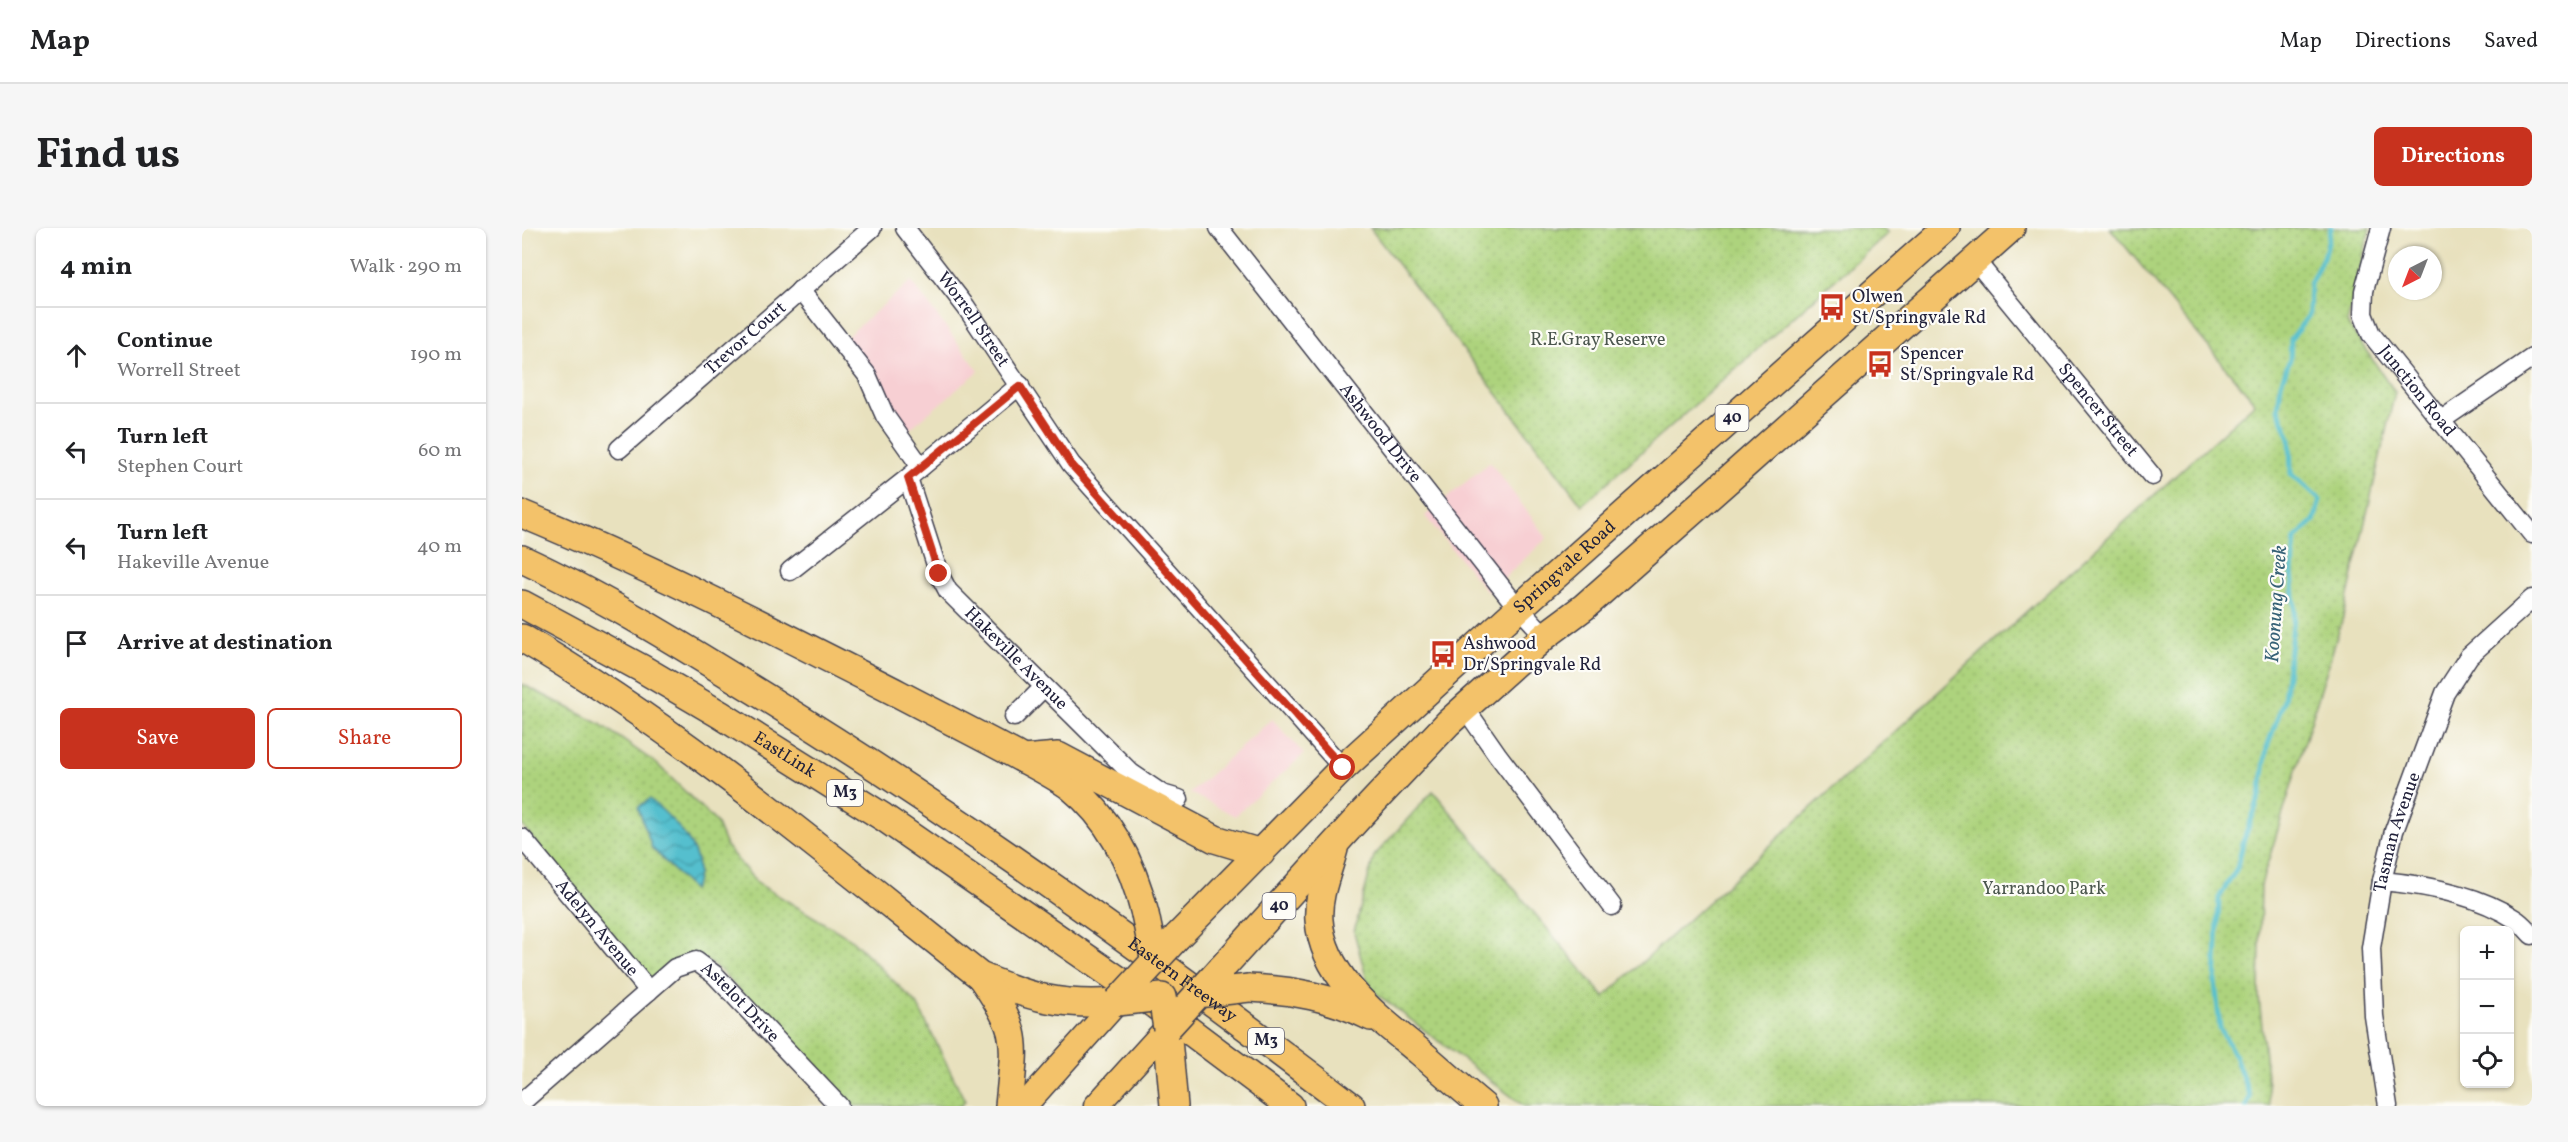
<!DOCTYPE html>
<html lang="en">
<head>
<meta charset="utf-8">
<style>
	body { margin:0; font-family:Vollkorn,serif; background:#f6f6f6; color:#202124 }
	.controls { position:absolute; right:18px; bottom:18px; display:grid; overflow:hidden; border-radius:9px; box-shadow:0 2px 4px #0004 }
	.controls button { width:54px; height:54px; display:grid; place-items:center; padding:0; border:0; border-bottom:2px solid #e0e0e0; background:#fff; color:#202124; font:30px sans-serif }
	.compass { position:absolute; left:1866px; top:18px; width:54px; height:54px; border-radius:50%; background:#fff; box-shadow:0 2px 4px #0004; rotate:222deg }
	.stop { position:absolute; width:18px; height:18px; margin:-14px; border:4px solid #c8321e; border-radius:50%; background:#fff }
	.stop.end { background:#c8321e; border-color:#fff; box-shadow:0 2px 6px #0008 }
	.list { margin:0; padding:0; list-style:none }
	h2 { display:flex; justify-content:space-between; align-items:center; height:78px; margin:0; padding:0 24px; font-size:26px }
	h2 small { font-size:20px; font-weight:400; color:#757577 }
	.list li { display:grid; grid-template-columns:39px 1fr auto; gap:18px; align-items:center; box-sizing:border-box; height:96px; padding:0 24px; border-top:2px solid #e0e0e0 }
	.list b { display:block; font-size:22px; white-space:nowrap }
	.list p { margin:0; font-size:20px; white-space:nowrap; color:#757577 }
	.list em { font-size:20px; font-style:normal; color:#757577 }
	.actions { display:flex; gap:12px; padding:18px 24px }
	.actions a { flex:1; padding:14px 0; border:2px solid #c8321e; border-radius:9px; text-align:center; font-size:21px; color:#c8321e }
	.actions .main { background:#c8321e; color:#fff }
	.icon { flex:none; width:33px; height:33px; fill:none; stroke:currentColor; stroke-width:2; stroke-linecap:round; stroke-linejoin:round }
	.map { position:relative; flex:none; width:2010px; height:878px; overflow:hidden; border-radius:9px }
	header { display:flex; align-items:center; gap:36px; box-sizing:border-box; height:84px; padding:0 30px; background:#fff; border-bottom:2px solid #e0e0e0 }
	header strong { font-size:28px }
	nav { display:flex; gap:33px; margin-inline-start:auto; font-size:21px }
	.intro { display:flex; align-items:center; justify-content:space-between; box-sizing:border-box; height:144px; padding:0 36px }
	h1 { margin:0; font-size:42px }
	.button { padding:15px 27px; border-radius:9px; background:#c8321e; color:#fff; font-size:21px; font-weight:700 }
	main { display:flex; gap:36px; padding:0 36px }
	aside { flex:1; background:#fff; border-radius:9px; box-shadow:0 2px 4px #0004 }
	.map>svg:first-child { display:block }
	.built { fill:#f7cfd3 }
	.green { fill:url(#green-dots); stroke:#687a5c; stroke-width:1.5 }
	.water { fill:url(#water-waves); stroke:#3b7084; stroke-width:1.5 }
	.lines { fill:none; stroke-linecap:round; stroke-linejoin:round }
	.stream { stroke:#54bfce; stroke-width:5 }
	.minor-casing { stroke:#403f4f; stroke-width:21 }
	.major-casing { stroke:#403f4f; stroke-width:27 }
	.highway-casing { stroke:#403f4f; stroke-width:30 }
	.minor { stroke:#fff; stroke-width:18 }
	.major { stroke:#f3c26a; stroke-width:24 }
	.highway { stroke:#f3c26a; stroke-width:27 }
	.highway-bridge-casing { stroke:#403f4f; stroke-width:30; stroke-linecap:butt }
	.highway-bridge { stroke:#f3c26a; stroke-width:27 }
	.route { stroke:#c8321e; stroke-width:8 }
	.labels { text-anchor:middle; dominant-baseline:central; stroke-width:4.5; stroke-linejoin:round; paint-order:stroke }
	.shield { fill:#fdfcf7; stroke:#646373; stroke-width:1.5 }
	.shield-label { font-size:16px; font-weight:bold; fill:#22223b }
	.poi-label { font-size:18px; fill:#22223b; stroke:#fdfcf7; text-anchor:start }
	.street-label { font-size:18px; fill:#22223b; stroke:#fdfcf7 }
	.park-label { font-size:18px; fill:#4c574f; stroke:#fdfcf7 }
	.water-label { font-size:20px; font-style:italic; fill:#366176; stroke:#fdfcf7 }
</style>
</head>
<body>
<header>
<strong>Map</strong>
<nav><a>Map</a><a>Directions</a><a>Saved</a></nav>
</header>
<div class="intro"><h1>Find us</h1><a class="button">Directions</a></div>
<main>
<aside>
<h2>4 min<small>Walk · 290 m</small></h2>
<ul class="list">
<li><svg class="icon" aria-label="ahead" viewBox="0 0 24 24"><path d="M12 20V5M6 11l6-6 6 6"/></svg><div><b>Continue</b><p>Worrell Street</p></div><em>190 m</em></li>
<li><svg class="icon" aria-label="left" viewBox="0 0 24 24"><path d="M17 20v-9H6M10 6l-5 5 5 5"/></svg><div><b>Turn left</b><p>Stephen Court</p></div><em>60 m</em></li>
<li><svg class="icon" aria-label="left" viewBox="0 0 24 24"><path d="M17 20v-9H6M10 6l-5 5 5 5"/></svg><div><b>Turn left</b><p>Hakeville Avenue</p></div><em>40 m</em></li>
<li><svg class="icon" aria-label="arrive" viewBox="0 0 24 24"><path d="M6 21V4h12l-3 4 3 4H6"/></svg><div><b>Arrive at destination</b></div></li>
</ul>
<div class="actions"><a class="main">Save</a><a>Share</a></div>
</aside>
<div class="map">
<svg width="2010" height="878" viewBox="0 0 2010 878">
	<defs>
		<pattern id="green-dots" width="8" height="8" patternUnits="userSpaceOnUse" patternTransform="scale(1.5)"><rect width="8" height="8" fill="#add37d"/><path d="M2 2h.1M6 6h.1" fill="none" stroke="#95b56d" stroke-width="1.8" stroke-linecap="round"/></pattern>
		<pattern id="water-waves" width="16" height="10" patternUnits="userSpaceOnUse" patternTransform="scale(1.5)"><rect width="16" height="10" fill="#54bfce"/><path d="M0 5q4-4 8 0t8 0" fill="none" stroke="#459ba8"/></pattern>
	</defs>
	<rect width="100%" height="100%" fill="#fdfcf7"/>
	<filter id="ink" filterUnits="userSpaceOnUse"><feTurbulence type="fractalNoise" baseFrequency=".0167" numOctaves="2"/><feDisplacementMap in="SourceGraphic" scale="12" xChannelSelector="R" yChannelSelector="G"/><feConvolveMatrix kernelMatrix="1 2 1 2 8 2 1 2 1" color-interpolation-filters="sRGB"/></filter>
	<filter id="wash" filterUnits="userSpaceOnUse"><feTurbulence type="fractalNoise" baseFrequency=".008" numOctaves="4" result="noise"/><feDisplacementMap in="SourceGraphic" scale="24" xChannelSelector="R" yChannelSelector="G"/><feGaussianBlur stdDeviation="1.35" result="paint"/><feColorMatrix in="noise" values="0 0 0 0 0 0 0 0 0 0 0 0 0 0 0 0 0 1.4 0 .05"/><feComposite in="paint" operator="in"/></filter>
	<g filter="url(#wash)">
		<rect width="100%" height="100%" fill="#e8e1be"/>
		<!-- built -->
		<path class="built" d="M389 53 457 143 385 203 323 110Z
			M968 234 1025 310 966 365 903 288Z
			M750 491 782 526 713 588 668 565Z"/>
		<!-- green -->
		<path class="green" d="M848 0H1361L1366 5 1060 277Z
			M1588 0H1848L1825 95 1873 164 1821 389 1739 657 1737 769 1748 878H1002L847 760 832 704 852 628 911 563 1082 769 1733 175Z
			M0 456 78 496 135 536 194 594 204 618 235 655 329 711 395 776 443 873 439 878H326L199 743 174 725 127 755 0 597Z"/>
		<!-- water -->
		<path class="water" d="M128 571C152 592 190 627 171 662L130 620 116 579Z"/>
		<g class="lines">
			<!-- stream -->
			<path class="stream" d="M1724 878 1728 869 1713 828 1698 800 1693 754 1697 670 1715 640 1722 611 1738 568 1745 519 1762 472 1773 380 1770 344 1773 310 1792 293 1798 272 1769 246 1768 210 1756 181 1759 155 1768 131 1769 111 1787 87 1788 56 1804 23 1809 0"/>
		</g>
	</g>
	<g filter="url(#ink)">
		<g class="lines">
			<defs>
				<g id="minor">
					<path id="s1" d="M383 0 444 79 549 236 821 540"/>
					<path id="s2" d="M697 0 988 370 1023 408"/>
					<path id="s3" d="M1859 0 1842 63 1841 86 1849 106 2010 306"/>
					<path id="s4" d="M1453 32 1630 248"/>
					<path d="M278 62 345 147 363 188 399 239"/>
					<path d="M1918 193 2010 130"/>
					<path id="s5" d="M97 221 350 0"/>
					<path id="s6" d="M386 250 417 346 426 363 609 545 640 566 657 571"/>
					<path d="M268 343 386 250 498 157"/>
					<path d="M943 480 975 526 1090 678"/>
					<path d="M492 489 522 459"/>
					<path id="s7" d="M0 610 127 763"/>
					<path d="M1860 653C1904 657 1956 667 1993 691 2000 695 2005 702 2010 707"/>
					<path id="s8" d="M0 874 153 740 174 733 193 747 317 878"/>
					<path id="s9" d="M1866 878 1852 788 1849 720 1860 653 1872 603 1923 465 1947 428 2010 371"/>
				</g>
				<path id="major" d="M502 878 595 774
					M574 878 645 800"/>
				<g id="highway">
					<path d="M0 286C129 339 253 403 377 466 415 486 453 505 490 525 510 536 531 546 549 559 590 592 611 637 623 686"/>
					<path id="s10" d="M0 331C86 371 167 422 248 472 449 596 641 735 829 878"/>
					<path id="s11" d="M0 376 119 440 199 487 361 589 633 777 768 878"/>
					<path d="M0 410C164 506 309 630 458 748 509 770 539 778 595 774"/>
					<path d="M501 531 536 528 693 611 739 625"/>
					<path d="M812 621C806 644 795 668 797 692 801 750 857 790 898 824 919 842 939 860 961 878"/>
					<path id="s12" d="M655 709 821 540 997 380 1424 0"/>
					<path d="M699 741 837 589 926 495 1023 408 1062 379 1215 244 1489 0"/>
					<path d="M459 749C499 806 493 811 487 878"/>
					<path d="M727 760C770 762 810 769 849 789"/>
					<path d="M645 800 652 878"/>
				</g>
			</defs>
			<!-- minor casing -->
			<use href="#minor" class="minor-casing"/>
			<!-- major casing -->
			<use href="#major" class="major-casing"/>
			<!-- highway casing -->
			<use href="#highway" class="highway-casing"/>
			<!-- minor -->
			<use href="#minor" class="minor"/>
			<!-- major -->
			<use href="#major" class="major"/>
			<!-- highway -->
			<use href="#highway" class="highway"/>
			<defs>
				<path id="highway-bridge" d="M623 686 633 734
					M675 766 727 760
					M595 774 655 709
					M595 774 640 769 645 800
					M645 800 699 741"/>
			</defs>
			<!-- highway-bridge casing -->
			<use href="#highway-bridge" class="highway-bridge-casing"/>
			<!-- highway-bridge -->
			<use href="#highway-bridge" class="highway-bridge"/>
		</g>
	</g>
	<g class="lines" filter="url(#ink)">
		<!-- route -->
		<path class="route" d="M417 346 386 250 498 158 549 236 821 540"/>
	</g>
	<!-- icons -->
	<defs>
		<symbol id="bus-bare" viewBox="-9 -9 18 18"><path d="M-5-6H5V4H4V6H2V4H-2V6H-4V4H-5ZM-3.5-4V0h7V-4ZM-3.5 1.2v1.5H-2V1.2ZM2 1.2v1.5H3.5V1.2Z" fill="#c8321e" stroke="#fdfcf7" stroke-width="2.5" paint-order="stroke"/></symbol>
	</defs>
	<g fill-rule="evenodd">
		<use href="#bus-bare" x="1291" y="60" width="38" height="38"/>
		<use href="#bus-bare" x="1339" y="117" width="38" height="38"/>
		<use href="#bus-bare" x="902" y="407" width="38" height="38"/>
	</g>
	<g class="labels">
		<!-- shield labels -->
		<g class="shield">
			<rect x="1193.5" y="177" width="33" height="26" rx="4.5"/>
			<rect x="305" y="552" width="36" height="26" rx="4.5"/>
			<rect x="740.5" y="665" width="33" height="26" rx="4.5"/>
			<rect x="726" y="800" width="36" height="26" rx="4.5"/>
		</g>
		<g class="shield-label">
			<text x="1210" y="190">40</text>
			<text x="323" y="565">M3</text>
			<text x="757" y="678">40</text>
			<text x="744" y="813">M3</text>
		</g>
		<!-- poi labels -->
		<g class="poi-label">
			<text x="1330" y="69">Olwen<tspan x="1330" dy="21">St/Springvale Rd</tspan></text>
			<text x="1378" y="126">Spencer<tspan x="1378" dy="21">St/Springvale Rd</tspan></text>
			<text x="941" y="416">Ashwood<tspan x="941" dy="21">Dr/Springvale Rd</tspan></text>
		</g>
		<!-- street labels -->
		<g class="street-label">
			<text stroke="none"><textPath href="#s1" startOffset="114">Worrell Street</textPath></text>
			<text stroke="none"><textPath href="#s5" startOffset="168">Trevor Court</textPath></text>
			<text stroke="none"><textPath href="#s3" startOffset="183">Junction Road</textPath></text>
			<text stroke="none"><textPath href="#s4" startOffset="194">Spencer Street</textPath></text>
			<text stroke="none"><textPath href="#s2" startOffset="261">Ashwood Drive</textPath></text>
			<text stroke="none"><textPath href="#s12" startOffset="536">Springvale Road</textPath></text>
			<text stroke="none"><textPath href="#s6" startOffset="216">Hakeville Avenue</textPath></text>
			<text stroke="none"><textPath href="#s11" startOffset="303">EastLink</textPath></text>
			<text stroke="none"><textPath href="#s9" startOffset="278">Tasman Avenue</textPath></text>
			<text stroke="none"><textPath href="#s7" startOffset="117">Adelyn Avenue</textPath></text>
			<text stroke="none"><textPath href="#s10" startOffset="784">Eastern Freeway</textPath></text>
			<text stroke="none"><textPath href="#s8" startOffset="286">Astelot Drive</textPath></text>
		</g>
		<!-- park labels -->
		<g class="park-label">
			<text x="1076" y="112">R.E.Gray Reserve</text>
			<text x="1522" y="661">Yarrandoo Park</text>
		</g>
		<!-- water labels -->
		<g class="water-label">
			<text transform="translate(1755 376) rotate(-86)">Koonung Creek</text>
		</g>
	</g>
</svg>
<div class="controls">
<button>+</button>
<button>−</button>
<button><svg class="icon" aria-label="locate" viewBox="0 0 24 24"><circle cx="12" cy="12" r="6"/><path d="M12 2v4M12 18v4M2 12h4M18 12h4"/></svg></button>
</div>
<svg class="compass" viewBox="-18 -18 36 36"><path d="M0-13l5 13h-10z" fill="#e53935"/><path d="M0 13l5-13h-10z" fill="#757577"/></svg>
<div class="stop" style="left:821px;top:540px"></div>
<div class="stop end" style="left:417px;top:346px"></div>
</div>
</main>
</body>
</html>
